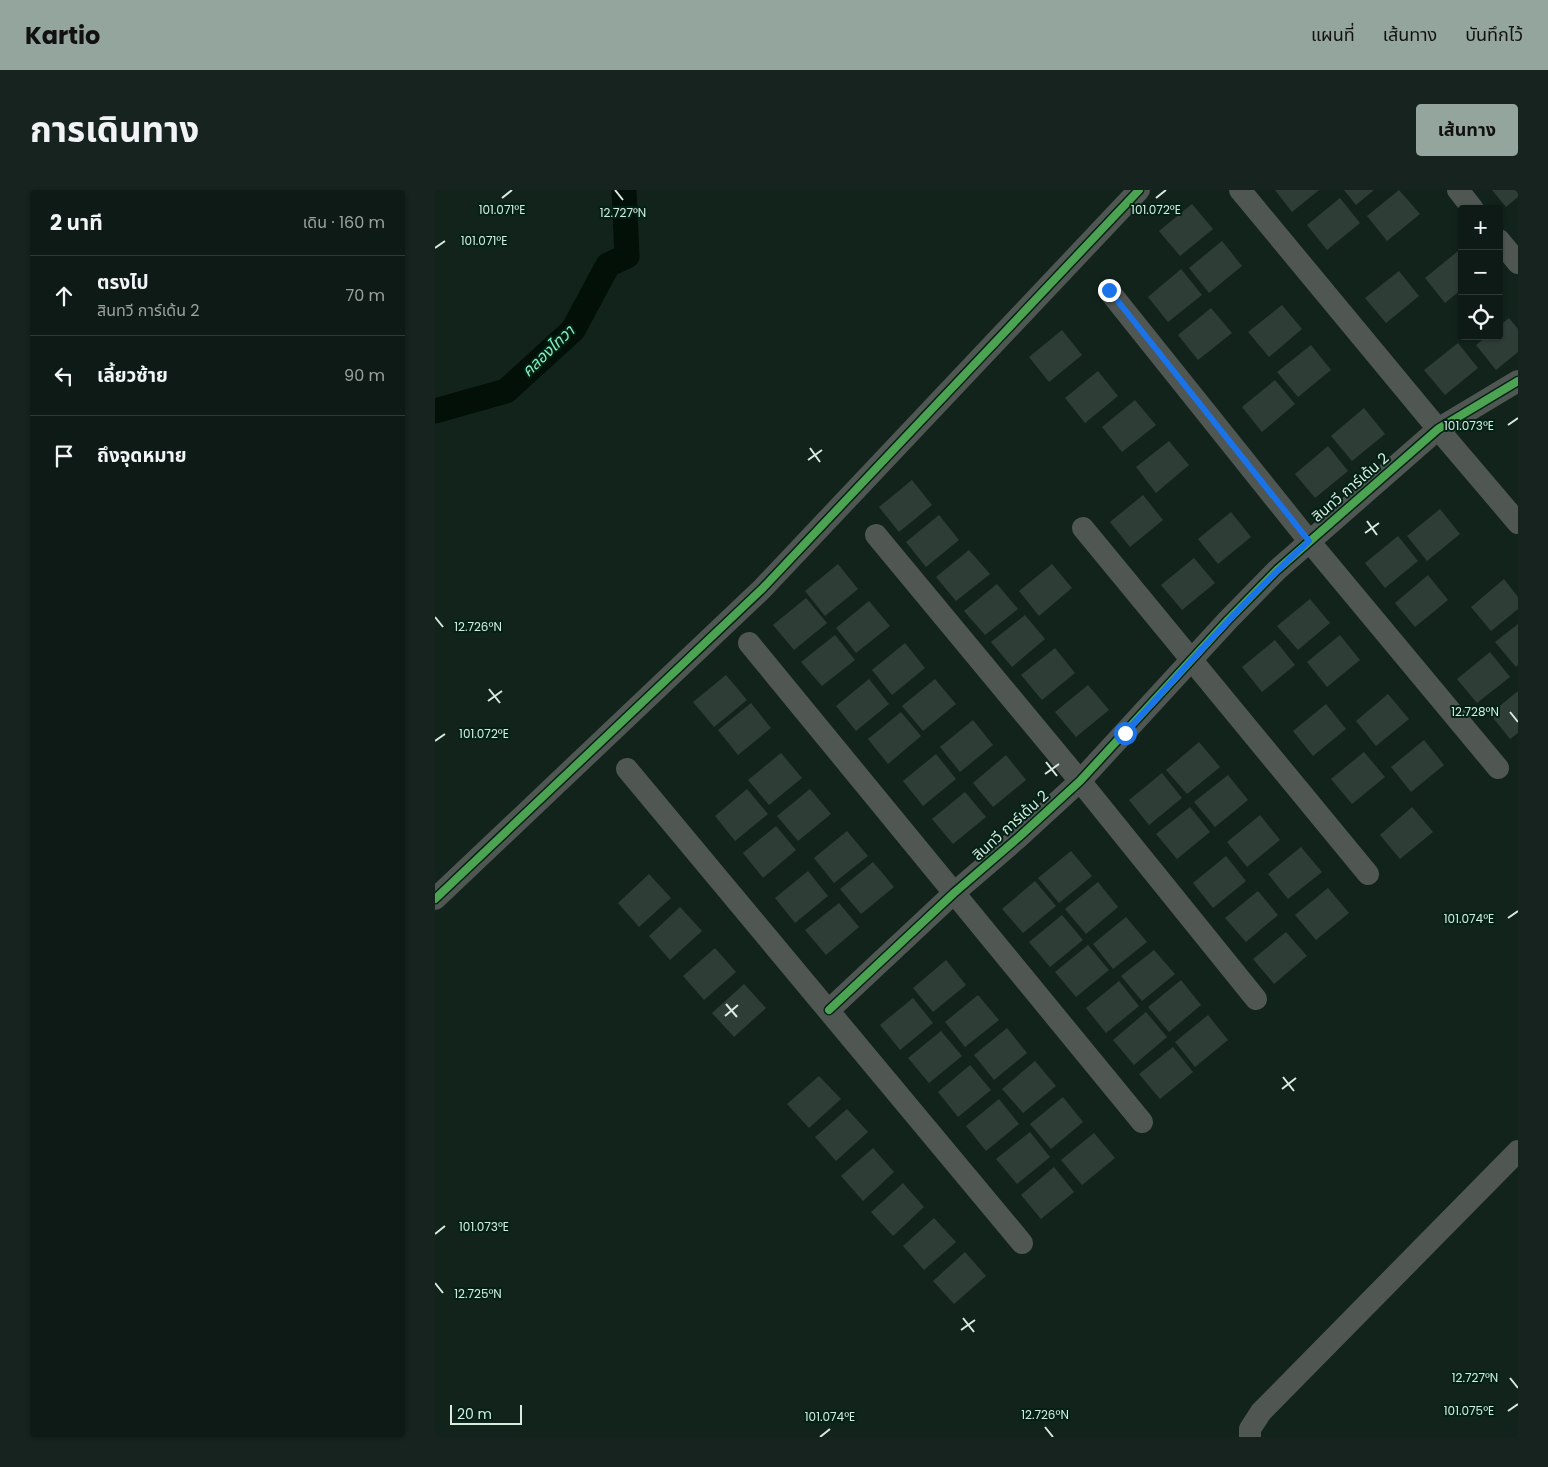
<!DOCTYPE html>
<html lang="th">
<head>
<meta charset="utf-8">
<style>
	body { margin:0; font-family:Poppins,"Noto Sans Thai",sans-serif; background:#17231e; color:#f1f3f6 }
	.controls { position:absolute; right:15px; top:15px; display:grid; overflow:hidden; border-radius:5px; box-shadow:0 1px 4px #0004 }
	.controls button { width:45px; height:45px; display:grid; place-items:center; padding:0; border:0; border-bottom:1px solid #2e3834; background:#0e1a15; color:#f1f3f6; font:25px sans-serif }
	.scale { position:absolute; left:15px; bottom:12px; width:72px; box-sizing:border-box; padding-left:5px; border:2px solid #d9ebe1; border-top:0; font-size:14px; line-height:18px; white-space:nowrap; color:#d9ebe1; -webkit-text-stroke:4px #012214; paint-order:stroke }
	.stop { position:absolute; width:15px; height:15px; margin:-11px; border:4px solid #1a73e8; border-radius:50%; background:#fff }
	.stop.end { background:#1a73e8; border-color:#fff; box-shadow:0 1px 5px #0008 }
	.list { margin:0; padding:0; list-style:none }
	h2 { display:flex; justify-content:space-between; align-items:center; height:65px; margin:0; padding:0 20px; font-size:21px }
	h2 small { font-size:16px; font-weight:400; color:#9ba1a0 }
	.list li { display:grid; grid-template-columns:32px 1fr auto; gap:15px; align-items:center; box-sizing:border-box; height:80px; padding:0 20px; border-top:1px solid #2e3834 }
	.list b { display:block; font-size:19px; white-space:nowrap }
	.list p { margin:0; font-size:16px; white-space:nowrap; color:#9ba1a0 }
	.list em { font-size:16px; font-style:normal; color:#9ba1a0 }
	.icon { flex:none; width:28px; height:28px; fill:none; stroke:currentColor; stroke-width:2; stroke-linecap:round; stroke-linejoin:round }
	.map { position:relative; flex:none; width:1083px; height:1247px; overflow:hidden; border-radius:5px }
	header { display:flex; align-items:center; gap:30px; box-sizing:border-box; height:70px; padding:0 25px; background:#93a59c; color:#111 }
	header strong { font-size:24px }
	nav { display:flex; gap:28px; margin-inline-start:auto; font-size:18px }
	.intro { display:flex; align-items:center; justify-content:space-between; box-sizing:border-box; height:120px; padding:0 30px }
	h1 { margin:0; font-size:35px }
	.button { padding:12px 22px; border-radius:5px; background:#93a59c; color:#111; font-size:18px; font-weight:700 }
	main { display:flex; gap:30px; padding:0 30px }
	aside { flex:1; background:#0e1a15; border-radius:5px; box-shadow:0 1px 4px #0004 }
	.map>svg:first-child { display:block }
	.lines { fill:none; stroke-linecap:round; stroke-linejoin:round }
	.canal { stroke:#021008; stroke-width:25 }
	.building { fill:#2f3d37 }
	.street { stroke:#505753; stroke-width:22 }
	.cycleway-casing { stroke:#012214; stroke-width:11 }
	.cycleway { stroke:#4ca352; stroke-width:8 }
	.route { stroke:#1a73e8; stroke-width:6 }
	.ticks { fill:none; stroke:#d9ebe1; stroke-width:2 }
	.labels { text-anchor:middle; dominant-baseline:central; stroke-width:4; stroke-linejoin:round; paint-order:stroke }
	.street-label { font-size:15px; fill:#d9ebe1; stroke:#012214 }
	.water-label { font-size:16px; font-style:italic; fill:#88eebe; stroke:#012214 }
	.ticks-label { font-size:12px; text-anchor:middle; fill:#d9ebe1; stroke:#012214; stroke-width:4; stroke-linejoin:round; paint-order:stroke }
</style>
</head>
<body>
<header>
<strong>Kartio</strong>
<nav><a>แผนที่</a><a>เส้นทาง</a><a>บันทึกไว้</a></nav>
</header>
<div class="intro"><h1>การเดินทาง</h1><a class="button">เส้นทาง</a></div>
<main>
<aside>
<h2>2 นาที<small>เดิน · 160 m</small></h2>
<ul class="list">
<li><svg class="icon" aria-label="ahead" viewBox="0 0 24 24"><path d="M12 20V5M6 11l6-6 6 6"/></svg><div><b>ตรงไป</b><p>สินทวี การ์เด้น 2</p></div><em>70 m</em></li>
<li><svg class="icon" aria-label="left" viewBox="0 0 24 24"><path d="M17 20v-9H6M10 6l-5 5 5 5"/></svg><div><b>เลี้ยวซ้าย</b></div><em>90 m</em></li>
<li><svg class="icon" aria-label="arrive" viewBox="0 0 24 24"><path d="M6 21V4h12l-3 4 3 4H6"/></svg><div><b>ถึงจุดหมาย</b></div></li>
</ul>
</aside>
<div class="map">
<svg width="1083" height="1247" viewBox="0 0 1083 1247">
	<rect width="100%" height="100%" fill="#12231c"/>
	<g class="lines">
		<!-- canal -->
		<path class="canal" d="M0 221 71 201 138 140 173 75 192 66 189 0"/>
	</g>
	<!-- building -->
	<path class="building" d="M840 0H884L857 22Z
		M909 0H939L921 15Z
		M964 0 985 24 952 51 932 26Z
		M1057 0H1083V7L1071 17Z
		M905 8 925 33 892 60 872 35Z
		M757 14 778 39 745 66 724 41Z
		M787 51 807 76 774 103 754 78Z
		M1023 61 1027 66V99L1010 113 990 88Z
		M746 79 767 105 733 132 713 107Z
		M964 81 984 106 951 133 930 108Z
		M847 115 867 139 834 167 813 142Z
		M776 118 797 143 763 170 743 145Z
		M1074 128 1083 139V162L1061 180 1041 155 1052 146H1064V136Z
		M627 140 647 165 614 192 594 167Z
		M1023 153 1043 178 1010 205 989 180Z
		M876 155 896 180 863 207 842 182Z
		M663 181 683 206 650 233 630 208Z
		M840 190 860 214 827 242 807 217Z
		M700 210 721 235 687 262 667 237Z
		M929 218 950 244 917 271 896 246Z
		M734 251 754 275 721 303 701 277Z
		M893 256 913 281 880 308 860 284Z
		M477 290 497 315 464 342 444 317Z
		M708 305 728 330 695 357 675 332Z
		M1005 319 1025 344 992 371 972 346Z
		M796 322 816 347 783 374 763 349Z
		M504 325 524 350 491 377 471 352Z
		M963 346 983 371 950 398 930 373Z
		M534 360 555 384 521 411 501 387Z
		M759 368 780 393 747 420 726 395Z
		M403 374 423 399 390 426 370 401Z
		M617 374 637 398 604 426 584 401Z
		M993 385 1013 410 980 437 960 413Z
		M1069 389 1083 407V419L1056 441 1036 417Z
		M562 394 583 419 550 445 529 421Z
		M371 408 392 433 359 460 338 435Z
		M875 409 895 433 863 460 842 436Z
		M434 411 455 436 421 463 401 438Z
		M590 425 610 449 577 477 556 452Z
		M1083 434V475L1081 477 1060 452Z
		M400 445 420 470 387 496 366 472Z
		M905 445 925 470 892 497 872 472Z
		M840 450 860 475 827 502 807 477Z
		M470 453 490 478 457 505 437 480Z
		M620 458 640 483 607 510 586 485Z
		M1055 462 1075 487 1042 513 1022 489Z
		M291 485 312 510 279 537 258 512Z
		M434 489 454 514 421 541 401 516Z
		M500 489 521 514 488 541 467 516Z
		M653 495 674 520 641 547 620 522Z
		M1083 501V543L1075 549 1055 524Z
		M953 504 974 529 941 556 921 531Z
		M316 513 336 538 303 565 283 540Z
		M891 514 911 539 878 566 858 541Z
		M466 522 486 546 453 574 433 549Z
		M538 530 558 555 525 582 505 557Z
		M989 550 1009 575 976 602 956 577Z
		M764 552 785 577 752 604 731 580Z
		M929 562 950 587 917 614 896 589Z
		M346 563 367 588 334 615 313 590Z
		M501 564 521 589 488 616 468 591Z
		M571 565 591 590 558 617 538 593Z
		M727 583 747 608 714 635 694 610Z
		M793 585 813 610 780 637 759 612Z
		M312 599 333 624 300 651 280 626Z
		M375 599 396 624 363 651 342 626Z
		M530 602 551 627 518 654 497 629Z
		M755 617 775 642 742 669 721 644Z
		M977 617 998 642 965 669 945 645Z
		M825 625 845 650 812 677 792 652Z
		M341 636 361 660 328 688 308 663Z
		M412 641 433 666 399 693 379 668Z
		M866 657 887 682 853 709 833 684Z
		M636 661 657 686 624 713 603 688Z
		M791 666 811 691 778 718 758 693Z
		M438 672 459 697 426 724 405 699Z
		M373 681 393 706 360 733 340 708Z
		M214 684 236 708 204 737 183 713Z
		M600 691 621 716 588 743 567 719Z
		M663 692 683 717 651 744 630 719Z
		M893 698 914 723 881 750 860 725Z
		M823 701 843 725 811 752 790 728Z
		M404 713 424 737 391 765 370 740Z
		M245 717 267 741 235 770 214 746Z
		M627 725 648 750 615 777 594 752Z
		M691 727 712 752 678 779 658 754Z
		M851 742 872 766 839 794 818 769Z
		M653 755 674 780 641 807 620 782Z
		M280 758 301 782 269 810 248 786Z
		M719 760 740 784 707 811 686 786Z
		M511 770 531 795 498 822 478 798Z
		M746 790 766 815 734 842 713 817Z
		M684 791 704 816 671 843 651 818Z
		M309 794 331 818 299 847 277 823Z
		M543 805 564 830 530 857 510 832Z
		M478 808 498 833 465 860 445 835Z
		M711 822 732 847 699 875 678 850Z
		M773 825 793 850 760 877 740 852Z
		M572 838 592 863 559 890 539 865Z
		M506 841 527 866 494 893 473 868Z
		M738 857 758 882 725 909 704 884Z
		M600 871 621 896 588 923 567 899Z
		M535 875 556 900 523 927 503 902Z
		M384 886 406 909 374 938 352 914Z
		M628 907 648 932 616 959 595 934Z
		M564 909 584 934 551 961 531 936Z
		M412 919 433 942 401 971 380 947Z
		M595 942 615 967 582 994 561 969Z
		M659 943 680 968 647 995 626 970Z
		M438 958 459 982 428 1011 406 986Z
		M619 977 639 1002 606 1029 586 1005Z
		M468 993 489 1017 458 1046 436 1022Z
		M499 1028 521 1052 489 1080 468 1056Z
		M530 1062 551 1086 519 1114 498 1091Z"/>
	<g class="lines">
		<!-- street -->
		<path class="street" d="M805 0 1003 239 1083 333
			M1023 0 1038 19
			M1064 50 1083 73
			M674 101 874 351 1063 578
			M648 338 933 684
			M441 345 645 591 821 809
			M314 453 707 932
			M192 579 587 1053
			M0 709 327 399 704 0
			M394 820 519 703 584 647 645 591 793 430 842 380 1003 239 1083 191
			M815 1247V1239L826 1222 1083 961"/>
		<defs>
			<path id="cycleway" d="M0 709 327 399 704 0
				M394 820 519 703 584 647 645 591 793 430 842 380 1003 239 1083 191"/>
		</defs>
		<!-- cycleway casing -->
		<use href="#cycleway" class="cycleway-casing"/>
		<!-- cycleway -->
		<use href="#cycleway" class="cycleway"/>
	</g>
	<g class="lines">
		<!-- route -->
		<path class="route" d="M674 100 874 351C808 411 750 478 690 543"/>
	</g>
	<!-- ticks -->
	<path class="ticks" d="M180 0 188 10M67 8 77 0M721 8 731 0M0 58 10 51M1073 235 1083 228M375 258 385 272M373 270 387 260M932 331 942 345M930 343 944 333M0 427 8 437M54 499 65 513M53 511 67 501M1075 522 1083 532M0 551 10 544M611 572 622 586M610 584 624 574M1073 728 1083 721M291 814 302 827M290 826 303 815M848 887 859 901M847 899 861 888M0 1044 10 1036M0 1093 8 1103M528 1128 539 1142M526 1140 540 1130M1075 1188 1083 1198M1073 1221 1083 1214M610 1237 618 1247M385 1247 395 1239"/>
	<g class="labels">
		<!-- street labels -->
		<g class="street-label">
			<text transform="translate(915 297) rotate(-41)">สินทวี การ์เด้น 2</text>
			<text transform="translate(575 635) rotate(-42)">สินทวี การ์เด้น 2</text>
		</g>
		<!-- water labels -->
		<g class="water-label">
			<text transform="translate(113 161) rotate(-44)">คลองไทวา</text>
		</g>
	</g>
	<g class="ticks-label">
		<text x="67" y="24">101.071°E</text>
		<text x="721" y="24">101.072°E</text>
		<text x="188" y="27">12.727°N</text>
		<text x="49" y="55">101.071°E</text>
		<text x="1034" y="240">101.073°E</text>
		<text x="43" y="441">12.726°N</text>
		<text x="1040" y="526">12.728°N</text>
		<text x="49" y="548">101.072°E</text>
		<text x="1034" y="733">101.074°E</text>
		<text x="49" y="1041">101.073°E</text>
		<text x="43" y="1108">12.725°N</text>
		<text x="1040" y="1192">12.727°N</text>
		<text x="1034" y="1225">101.075°E</text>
		<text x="610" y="1229">12.726°N</text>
		<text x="395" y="1231">101.074°E</text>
	</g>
</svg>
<div class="controls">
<button>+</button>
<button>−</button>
<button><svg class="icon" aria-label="locate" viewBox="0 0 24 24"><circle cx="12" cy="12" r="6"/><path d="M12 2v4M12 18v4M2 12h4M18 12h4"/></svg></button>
</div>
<div class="scale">20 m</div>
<div class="stop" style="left:690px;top:543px"></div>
<div class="stop end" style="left:674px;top:100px"></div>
</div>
</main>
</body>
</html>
